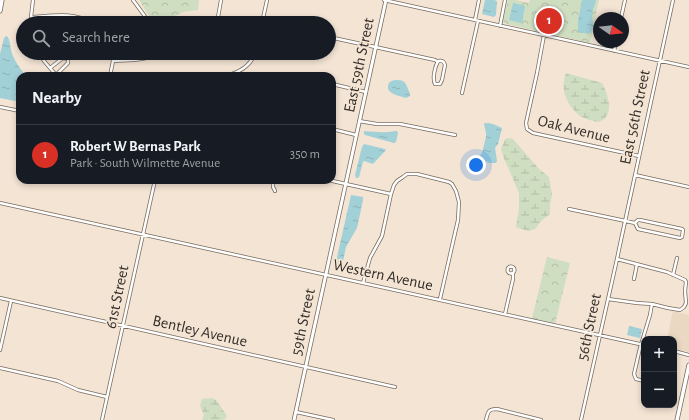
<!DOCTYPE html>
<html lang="en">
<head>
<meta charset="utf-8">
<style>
	body { margin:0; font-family:"Alegreya Sans",sans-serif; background:#20242c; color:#f1f3f6 }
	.controls { position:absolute; right:12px; bottom:12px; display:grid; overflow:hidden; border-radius:8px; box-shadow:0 2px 6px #0003 }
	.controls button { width:36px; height:36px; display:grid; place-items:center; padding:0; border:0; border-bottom:1px solid #363941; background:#171b24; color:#f1f3f6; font:20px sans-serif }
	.compass { position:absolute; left:593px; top:12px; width:36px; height:36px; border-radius:50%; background:#171b24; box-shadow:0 2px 6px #0003; rotate:104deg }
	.you { position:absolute; left:476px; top:165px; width:14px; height:14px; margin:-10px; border:3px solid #fff; border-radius:50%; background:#1a73e8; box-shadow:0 0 0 6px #1a73e833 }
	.badge { display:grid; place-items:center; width:26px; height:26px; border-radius:50%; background:#d93025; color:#fff; font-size:13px; font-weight:700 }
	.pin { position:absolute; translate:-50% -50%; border:2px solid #fff; box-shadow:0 1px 4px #0006 }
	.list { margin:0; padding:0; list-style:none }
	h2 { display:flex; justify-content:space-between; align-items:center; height:52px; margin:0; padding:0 16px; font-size:17px }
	h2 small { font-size:13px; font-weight:400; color:#9ea1a6 }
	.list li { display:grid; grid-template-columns:26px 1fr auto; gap:12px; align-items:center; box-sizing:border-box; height:60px; padding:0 16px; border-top:1px solid #363941 }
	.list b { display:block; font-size:15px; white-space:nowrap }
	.list p { margin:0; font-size:13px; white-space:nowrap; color:#9ea1a6 }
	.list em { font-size:13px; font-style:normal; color:#9ea1a6 }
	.icon { flex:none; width:22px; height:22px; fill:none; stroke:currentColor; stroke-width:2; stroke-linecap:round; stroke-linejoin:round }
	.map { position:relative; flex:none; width:689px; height:420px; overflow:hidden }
	.search { position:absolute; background:#171b24; box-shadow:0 2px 6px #0003; left:16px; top:16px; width:320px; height:44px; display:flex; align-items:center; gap:10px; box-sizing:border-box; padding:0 14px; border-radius:22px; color:#9ea1a6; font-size:15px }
	.panel { position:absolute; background:#171b24; box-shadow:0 2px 6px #0003; left:16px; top:72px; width:320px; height:112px; border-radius:12px }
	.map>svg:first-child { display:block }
	.built { fill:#ebd8c2 }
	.wetland { fill:url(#wetland-marsh) }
	.park { fill:url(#park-crowns) }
	.water { fill:url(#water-ripples) }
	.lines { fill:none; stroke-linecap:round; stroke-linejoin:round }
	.minor-casing { stroke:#786b5d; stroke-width:4 }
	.tertiary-casing { stroke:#786b5d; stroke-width:4.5 }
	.secondary-casing { stroke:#786b5d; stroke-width:5 }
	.minor { stroke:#fff; stroke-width:2.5 }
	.tertiary { stroke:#fff; stroke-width:3 }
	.secondary { stroke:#fff; stroke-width:3.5 }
	.labels { text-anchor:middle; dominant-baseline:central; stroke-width:3.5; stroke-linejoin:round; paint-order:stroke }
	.street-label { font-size:16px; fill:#342e28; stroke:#f3e4d4 }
</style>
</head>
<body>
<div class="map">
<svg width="689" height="420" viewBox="0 0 689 420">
	<defs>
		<pattern id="wetland-marsh" width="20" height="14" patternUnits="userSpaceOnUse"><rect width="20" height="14" fill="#cfddc1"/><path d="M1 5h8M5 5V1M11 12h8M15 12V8" fill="none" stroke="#b2bea6"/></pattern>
		<pattern id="park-crowns" width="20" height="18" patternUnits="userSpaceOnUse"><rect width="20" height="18" fill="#cfddc1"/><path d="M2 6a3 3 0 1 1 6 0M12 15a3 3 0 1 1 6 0" fill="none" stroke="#b2bea6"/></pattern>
		<pattern id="water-ripples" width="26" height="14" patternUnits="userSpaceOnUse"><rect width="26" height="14" fill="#a2d0d7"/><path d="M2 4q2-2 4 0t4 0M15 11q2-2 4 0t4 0" fill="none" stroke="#8cb3b9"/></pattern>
	</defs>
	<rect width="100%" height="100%" fill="#f3e4d4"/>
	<!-- built -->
	<path class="built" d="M673 311 689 315V352L674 349V339H667Z"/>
	<!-- wetland -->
	<path class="wetland" d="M566 73 602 83C607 92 614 111 604 119 602 121 600 121 598 122 592 121 585 119 580 116 577 114 575 111 573 109 564 98 561 87 566 73Z
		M509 138 513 139 538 168 549 177 552 194 550 205V214L542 220 535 229 528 231 516 227 519 208V193L503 156 501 149 505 139Z
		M213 398 217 401 227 416 224 420H202L204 415 200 406 202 399Z"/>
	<!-- park -->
	<path class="park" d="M139 0H199L198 10 183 12 175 16 166 23H153L148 14Z
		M508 0H516L529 3 530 0H599L590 43 507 24 504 23 503 20Z
		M547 257 570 263 555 324 532 318Z"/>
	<!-- water -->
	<path class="water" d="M485 0H494L497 1 496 15 494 17 482 14Z
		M582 0H596C595 5 592 11 592 16 592 23 597 29 588 34L578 32V21Z
		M513 3H514L525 6 522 22 521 23 509 20Z
		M6 36H7C11 41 10 49 13 56 16 63 21 70 26 76H20V102L0 98V54L4 38Z
		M395 80C404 80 405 81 408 89 410 95 410 90 410 96L406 98C401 96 387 94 388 87 388 82 391 81 395 80Z
		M484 123 493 124 502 128 498 144 495 148 497 161 496 163H490L478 158 482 153 486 137V133L484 124Z
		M364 131C375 132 385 133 395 131H397L398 133 396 142 394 143 365 135 364 134Z
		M364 144 385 149 386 150 373 164 364 161 363 162 359 177 357 178H356L355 175 362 147Z
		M351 195 363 197V200L357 228 346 247 342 266 340 269 336 268 335 266Z
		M629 326 642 329 640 338 627 335Z"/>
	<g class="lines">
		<defs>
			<path id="minor" d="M133 0 144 15 148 23
				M384 0 689 67
				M31 17C52 16 73 11 92 23
				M621 18 625 0
				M475 20 479 0
				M32 23 31 17 33 0
				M217 23 221 0
				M262 23 267 0
				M500 26 505 0
				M544 35 537 73 526 123 527 129 533 133 639 156
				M329 37 435 60 438 62
				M614 51 616 42
				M40 53 44 61 56 75
				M113 61C129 60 145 61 160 53
				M438 61C442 60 444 61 445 65L442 80 440 84H435C432 78 435 67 438 61Z
				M50 68 63 58 68 59V63L56 75
				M110 76 113 61 111 53
				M226 76C239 72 250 67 255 53
				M332 84 366 92
				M462 93 478 21
				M0 107 20 111
				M359 121 377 124H400L455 135
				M332 129 356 135
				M635 175 689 187
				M273 180V187L275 191
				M328 180 391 194
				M0 203 644 345
				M569 209 635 223 638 229 680 238 682 237 683 230 682 229 640 220H638L635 223
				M507.5 270a3.5 3.5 0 1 1 7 0a3.5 3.5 0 1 1-7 0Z
				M673 275 677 258
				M634 279 637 264
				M363 283 370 258 382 236 391 194 394 185 397 181 403 177 407 174H417L449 182 452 184 456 191 459 202 458 220 440 299
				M0 298 395 387
				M608 299 637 303 652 304 668 308 680 310 684 307 686 303 685 291 686 282 685 280 667 272 617 259
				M505 314 513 279V273
				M0 350 11 301
				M674 351 689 355
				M0 368 58 381 78 390 107 397
				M644 381 636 379 634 374 640 348 650 315 652 304
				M296 412 333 420
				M102 420 155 180
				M486 420C488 412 488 409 497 409L541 420
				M581 420 617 259 621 240 673 0"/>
			<path id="tertiary" d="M294 420 386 0"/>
			<path id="secondary" d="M0 11 2 0
				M677 420 689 365"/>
		</defs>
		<!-- minor casing -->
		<use href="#minor" class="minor-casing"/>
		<!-- tertiary casing -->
		<use href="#tertiary" class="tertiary-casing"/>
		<!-- secondary casing -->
		<use href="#secondary" class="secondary-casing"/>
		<!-- minor -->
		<use href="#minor" class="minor"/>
		<!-- tertiary -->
		<use href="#tertiary" class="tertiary"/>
		<!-- secondary -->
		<use href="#secondary" class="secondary"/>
	</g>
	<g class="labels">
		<!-- street labels -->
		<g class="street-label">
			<text transform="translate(359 65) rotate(-78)">East 59th Street</text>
			<text transform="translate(635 117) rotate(-78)">East 56th Street</text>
			<text transform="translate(574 129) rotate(14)">Oak Avenue</text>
			<text transform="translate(383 275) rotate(12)">Western Avenue</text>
			<text transform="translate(117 297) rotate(-78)">61st Street</text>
			<text transform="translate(303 322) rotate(-78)">59th Street</text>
			<text transform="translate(589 327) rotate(-78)">56th Street</text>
			<text transform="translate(200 331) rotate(13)">Bentley Avenue</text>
		</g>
	</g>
</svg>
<div class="controls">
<button>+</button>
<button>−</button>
</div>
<svg class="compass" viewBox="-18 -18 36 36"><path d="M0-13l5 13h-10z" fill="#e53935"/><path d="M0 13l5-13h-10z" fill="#9ea1a6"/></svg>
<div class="you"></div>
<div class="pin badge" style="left:549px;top:21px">1</div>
<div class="search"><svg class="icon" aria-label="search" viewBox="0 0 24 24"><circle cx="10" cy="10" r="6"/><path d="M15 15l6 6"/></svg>Search here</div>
<section class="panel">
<h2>Nearby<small></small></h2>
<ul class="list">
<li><span class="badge">1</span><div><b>Robert W Bernas Park</b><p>Park · South Wilmette Avenue</p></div><em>350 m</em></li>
</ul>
</section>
</div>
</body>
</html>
